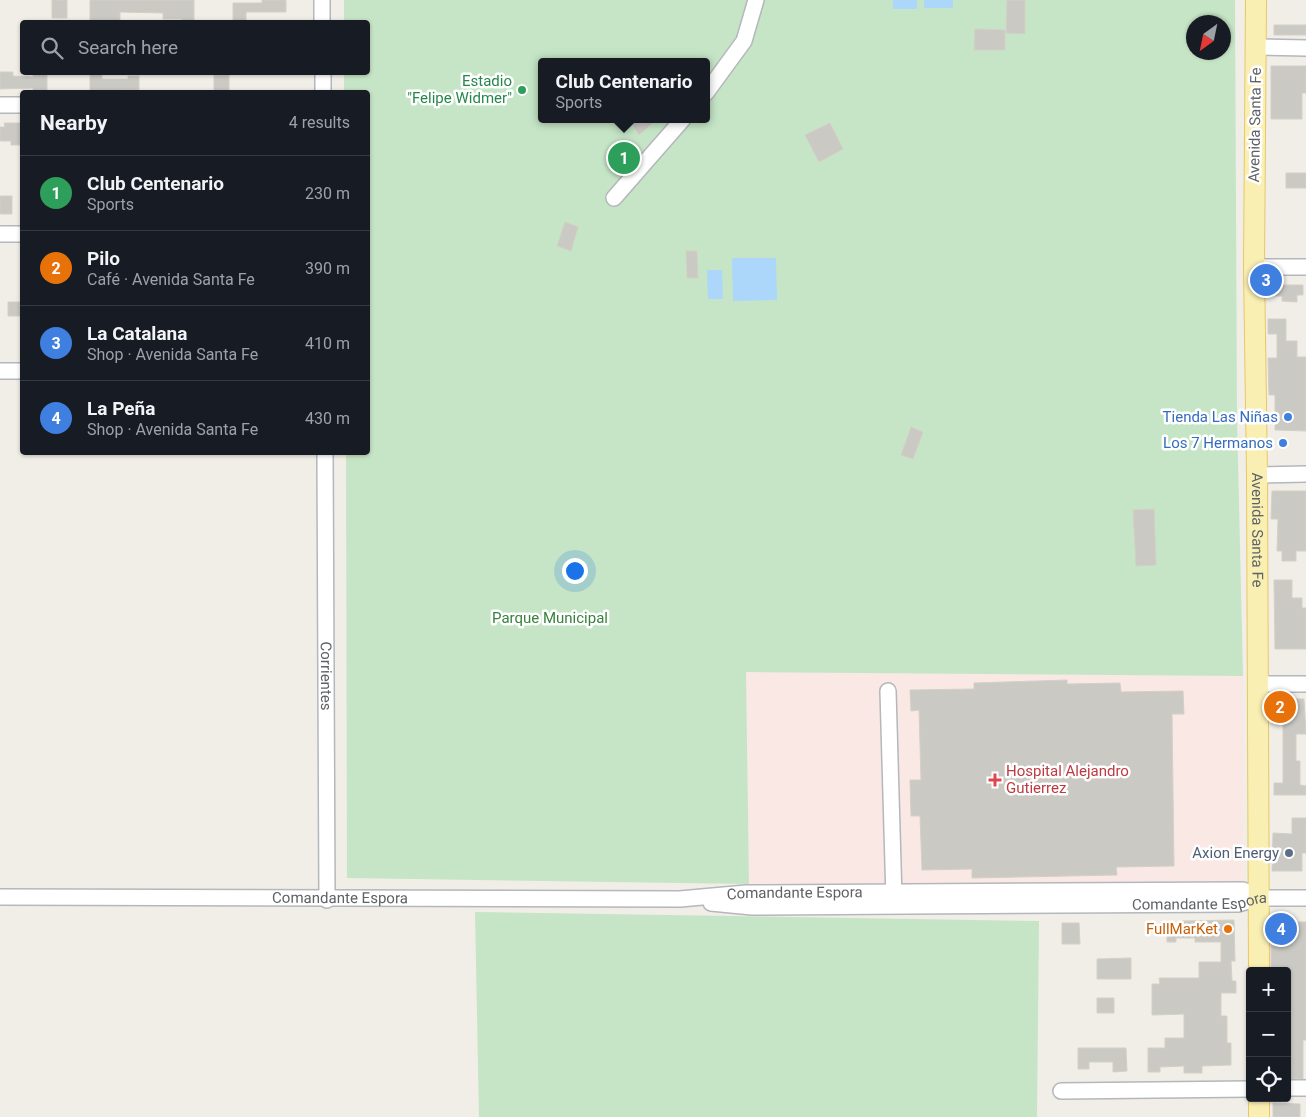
<!DOCTYPE html>
<html lang="en">
<head>
<meta charset="utf-8">
<style>
	body { margin:0; font-family:Roboto,sans-serif; background:#242831; color:#f1f3f6 }
	.controls { position:absolute; right:15px; bottom:15px; display:grid; overflow:hidden; border-radius:5px; box-shadow:0 1px 4px #0004 }
	.controls button { width:45px; height:45px; display:grid; place-items:center; padding:0; border:0; border-bottom:1px solid #363941; background:#171b24; color:#f1f3f6; font:25px sans-serif }
	.compass { position:absolute; left:1186px; top:15px; width:45px; height:45px; border-radius:50%; background:#171b24; box-shadow:0 1px 4px #0004; rotate:213deg }
	.you { position:absolute; left:574px; top:570px; width:18px; height:18px; margin:-12px; border:4px solid #fff; border-radius:50%; background:#1a73e8; box-shadow:0 0 0 8px #1a73e833 }
	.badge { display:grid; place-items:center; width:32px; height:32px; border-radius:50%; background:#b45309; color:#fff; font-size:16px; font-weight:700 }
	.pin { position:absolute; translate:-50% -50%; border:2px solid #fff; box-shadow:0 1px 5px #0006 }
	.popup { position:absolute; left:538px; top:58px; width:172px; height:65px; box-sizing:border-box; display:grid; place-content:center; border-radius:5px; background:#171b24; filter:drop-shadow(0 1px 4px #0005); font-size:16px; white-space:nowrap; color:#9ea1a6 }
	.popup b { font-size:19px; color:#f1f3f6 }
	.popup::after { content:''; position:absolute; left:50%; top:100%; margin-left:-10px; border:10px solid transparent; border-top-color:#171b24 }
	.list { margin:0; padding:0; list-style:none }
	h2 { display:flex; justify-content:space-between; align-items:center; height:65px; margin:0; padding:0 20px; font-size:21px }
	h2 small { font-size:16px; font-weight:400; color:#9ea1a6 }
	.list li { display:grid; grid-template-columns:32px 1fr auto; gap:15px; align-items:center; box-sizing:border-box; height:75px; padding:0 20px; border-top:1px solid #363941 }
	.list b { display:block; font-size:19px; white-space:nowrap }
	.list p { margin:0; font-size:16px; white-space:nowrap; color:#9ea1a6 }
	.list em { font-size:16px; font-style:normal; color:#9ea1a6 }
	.icon { flex:none; width:28px; height:28px; fill:none; stroke:currentColor; stroke-width:2; stroke-linecap:round; stroke-linejoin:round }
	.map { position:relative; flex:none; width:1306px; height:1117px; overflow:hidden }
	.search { position:absolute; background:#171b24; box-shadow:0 1px 4px #0004; left:20px; top:20px; width:350px; height:55px; display:flex; align-items:center; gap:12px; box-sizing:border-box; padding:0 18px; border-radius:5px; color:#9ea1a6; font-size:19px }
	.panel { position:absolute; background:#171b24; box-shadow:0 1px 4px #0004; left:20px; top:90px; width:350px; height:365px; border-radius:5px }
	.map>svg:first-child { display:block }
	.medical { fill:#fae8e5 }
	.green { fill:#c6e5c6; fill-rule:evenodd }
	.water { fill:#add7fa }
	.building { fill:#cbc9c4; stroke:#d4d0c6 }
	.lines { fill:none; stroke-linecap:round; stroke-linejoin:round }
	.minor-casing { stroke:#b4b7bb; stroke-width:18 }
	.major-casing { stroke:#e9c667; stroke-width:22 }
	.minor { stroke:#fff; stroke-width:15 }
	.major { stroke:#faefb2; stroke-width:20 }
	.leisure-dot { fill:#2e9e5b; stroke:#fff; stroke-width:2 }
	.shop-dot { fill:#3f7fe0; stroke:#fff; stroke-width:2 }
	.health-dot { fill:#e0444e; stroke:#fff; stroke-width:2 }
	.service-dot { fill:#5c6f8a; stroke:#fff; stroke-width:2 }
	.food-dot { fill:#e8710a; stroke:#fff; stroke-width:2 }
	.labels { text-anchor:middle; dominant-baseline:central; stroke-width:5; stroke-linejoin:round; paint-order:stroke }
	.leisure-label { font-size:15px; fill:#27864d; stroke:#fff; text-anchor:end }
	.street-label { font-size:15px; fill:#5f6266; stroke:#fff }
	.shop-label { font-size:15px; fill:#366cbe; stroke:#fff; text-anchor:end }
	.park-label { font-size:15px; fill:#3a813f; stroke:#fff }
	.health-label { font-size:15px; fill:#be3a42; stroke:#fff; text-anchor:start }
	.service-label { font-size:15px; fill:#4e5e75; stroke:#fff; text-anchor:end }
	.food-label { font-size:15px; fill:#c56008; stroke:#fff; text-anchor:end }
</style>
</head>
<body>
<div class="map">
<svg width="1306" height="1117" viewBox="0 0 1306 1117">
	<rect width="100%" height="100%" fill="#f0eee7"/>
	<!-- medical -->
	<path class="medical" d="M746 672 1243 676V884H749Z"/>
	<!-- green -->
	<path class="green" d="M344 0H1235L1237 416 1243 676 746 672 749 884 347 878 346 453 368 452V92H344V73L368 72V22H344ZM1194 22H1224V52H1194ZM542 62H706V119H542Z
		M475 912 1039 921 1037 1117H479Z"/>
	<!-- water -->
	<path class="water" d="M893 0H917V9H893Z
		M924 0H953V8H924Z
		M776 258 777 300 733 301 732 258Z
		M707 270H722L723 299H708Z"/>
	<!-- building -->
	<path class="building" d="M52 0H67V18H52Z
		M90 0H194V22H182V19H163V13L120 12V22H90Z
		M262 0H286V12H246V22H233V3H262Z
		M1007 0H1025V34L1006 33Z
		M1274 25H1306V35H1274Z
		M975 29 1005 30V50H974Z
		M1271 66H1306V93H1302V119H1271Z
		M0 72H13V76L33 77V72H47V92H33V88L0 89Z
		M90 72H102V79H128V76H139V90H122V92L90 91Z
		M214 75H229V92H214Z
		M629 119H657L639 135Z
		M4 123H22V145H11V141H0V127H5Z
		M830 123 843 149 819 162 805 135Z
		M1286 173H1306V188H1286Z
		M0 196H12V214H0Z
		M565 222 578 227 571 251 557 246Z
		M686 251H697L698 278H687Z
		M1270 285H1303V295H1297V302L1282 301V296H1270Z
		M8 302H22V316H8Z
		M1268 319H1286V341H1297V357H1306V431L1275 430V395H1269L1268 358H1277V334H1268Z
		M911 427 923 432 913 459 901 455Z
		M1272 491H1306V551H1296V561H1282V551H1277L1278 519H1271Z
		M1154 509 1156 565 1136 566 1133 510Z
		M1274 580H1292V598H1302V608H1306V649H1275Z
		M1067 680V684L1120 683 1121 692 1183 691 1184 714H1172L1174 866 1116 867 1117 875 972 878V869L922 870 920 816H911L910 780H921L919 710 911 711 910 690 974 689V683Z
		M1272 699H1304L1306 734H1296V761H1300V785L1306 786V795H1274V783H1283V723H1272Z
		M1292 818H1306V853H1302V871H1272L1273 833 1292 834Z
		M1234 920 1235 961H1231L1232 981H1236V993H1221V1016H1227V1043H1231V1065L1202 1066V1073H1184V1066L1160 1067V1072H1148V1048H1165V1038H1184V1014L1152 1015V984H1160L1159 978H1199V962H1221V942H1195V938H1176V942H1167V926H1181V921Z
		M1271 922H1306V1040H1303V1079H1287V971H1271Z
		M1062 923H1079L1080 944H1062Z
		M1131 958V979H1097V959Z
		M1097 998H1114V1013H1097Z
		M1078 1048H1126L1127 1071 1113 1072V1062H1089V1069H1078Z
		M1273 1103 1300 1104V1117H1273Z"/>
	<g class="lines">
		<defs>
			<g id="minor">
				<path d="M322 0V22"/>
				<path d="M1256 47 1306 48"/>
				<path d="M323 72V92"/>
				<path d="M706 93 744 41 756 0"/>
				<path d="M0 105H22"/>
				<path d="M614 198 683 119"/>
				<path d="M0 234H22"/>
				<path d="M1254 267H1306"/>
				<path d="M0 371H22"/>
				<path id="s1" d="M325 452 327 900"/>
				<path d="M1257 475 1306 474"/>
				<path d="M1258 684H1306"/>
				<path d="M888 691 894 899"/>
				<path id="s2" d="M0 897 680 899 746 893 1243 890 1259 898"/>
				<path id="s3" d="M711 903 752 907 1238 904 1259 898H1306"/>
				<path d="M1287 1088H1306"/>
				<path d="M1061 1091 1250 1089"/>
			</g>
			<g id="major">
				<path id="s4" d="M1256 0 1254 267 1257 475 1259 971"/>
				<path d="M1259 1098V1117"/>
			</g>
		</defs>
		<!-- minor casing -->
		<use href="#minor" class="minor-casing"/>
		<!-- major casing -->
		<use href="#major" class="major-casing"/>
		<!-- minor -->
		<use href="#minor" class="minor"/>
		<!-- major -->
		<use href="#major" class="major"/>
	</g>
	<!-- markers -->
	<circle class="leisure-dot" cx="522" cy="90" r="5"/>
	<g class="shop-dot">
		<circle cx="1288" cy="417" r="5"/>
		<circle cx="1283" cy="443" r="5"/>
	</g>
	<path class="health-dot" d="M992.5 772.5h5v5h5v5h-5v5h-5v-5h-5v-5h5z"/>
	<circle class="service-dot" cx="1289" cy="853" r="5"/>
	<circle class="food-dot" cx="1228" cy="929" r="5"/>
	<g class="labels">
		<!-- leisure labels -->
		<g class="leisure-label">
			<text x="512" y="81">Estadio<tspan x="512" dy="17">"Felipe Widmer"</tspan></text>
		</g>
		<!-- street labels -->
		<g class="street-label">
			<text transform="translate(1255 125) rotate(-89)">Avenida Santa Fe</text>
			<text stroke="none"><textPath href="#s4" startOffset="530">Avenida Santa Fe</textPath></text>
			<text stroke="none"><textPath href="#s1" startOffset="224">Corrientes</textPath></text>
			<text stroke="none"><textPath href="#s2" startOffset="795">Comandante Espora</textPath></text>
			<text stroke="none"><textPath href="#s3" startOffset="489">Comandante Espora</textPath></text>
			<text stroke="none"><textPath href="#s2" startOffset="340">Comandante Espora</textPath></text>
		</g>
		<!-- shop labels -->
		<g class="shop-label">
			<text x="1278" y="417">Tienda Las Niñas</text>
			<text x="1273" y="443">Los 7 Hermanos</text>
		</g>
		<!-- park labels -->
		<g class="park-label">
			<text x="550" y="618">Parque Municipal</text>
		</g>
		<!-- health labels -->
		<g class="health-label">
			<text x="1006" y="771">Hospital Alejandro<tspan x="1006" dy="17">Gutierrez</tspan></text>
		</g>
		<!-- service labels -->
		<g class="service-label">
			<text x="1279" y="853">Axion Energy</text>
		</g>
		<!-- food labels -->
		<g class="food-label">
			<text x="1218" y="929">FullMarKet</text>
		</g>
	</g>
</svg>
<div class="controls">
<button>+</button>
<button>−</button>
<button><svg class="icon" aria-label="locate" viewBox="0 0 24 24"><circle cx="12" cy="12" r="6"/><path d="M12 2v4M12 18v4M2 12h4M18 12h4"/></svg></button>
</div>
<svg class="compass" viewBox="-18 -18 36 36"><path d="M0-13l5 13h-10z" fill="#e53935"/><path d="M0 13l5-13h-10z" fill="#9ea1a6"/></svg>
<div class="you"></div>
<div class="pin badge" style="left:624px;top:158px;background:#2e9e5b">1</div>
<div class="popup"><b>Club Centenario</b>Sports</div>
<div class="pin badge" style="left:1280px;top:707px;background:#e8710a">2</div>
<div class="pin badge" style="left:1266px;top:280px;background:#3f7fe0">3</div>
<div class="pin badge" style="left:1281px;top:929px;background:#3f7fe0">4</div>
<div class="search"><svg class="icon" aria-label="search" viewBox="0 0 24 24"><circle cx="10" cy="10" r="6"/><path d="M15 15l6 6"/></svg>Search here</div>
<section class="panel">
<h2>Nearby<small>4 results</small></h2>
<ul class="list">
<li><span class="badge" style="background:#2e9e5b">1</span><div><b>Club Centenario</b><p>Sports</p></div><em>230 m</em></li>
<li><span class="badge" style="background:#e8710a">2</span><div><b>Pilo</b><p>Café · Avenida Santa Fe</p></div><em>390 m</em></li>
<li><span class="badge" style="background:#3f7fe0">3</span><div><b>La Catalana</b><p>Shop · Avenida Santa Fe</p></div><em>410 m</em></li>
<li><span class="badge" style="background:#3f7fe0">4</span><div><b>La Peña</b><p>Shop · Avenida Santa Fe</p></div><em>430 m</em></li>
</ul>
</section>
</div>
</body>
</html>
